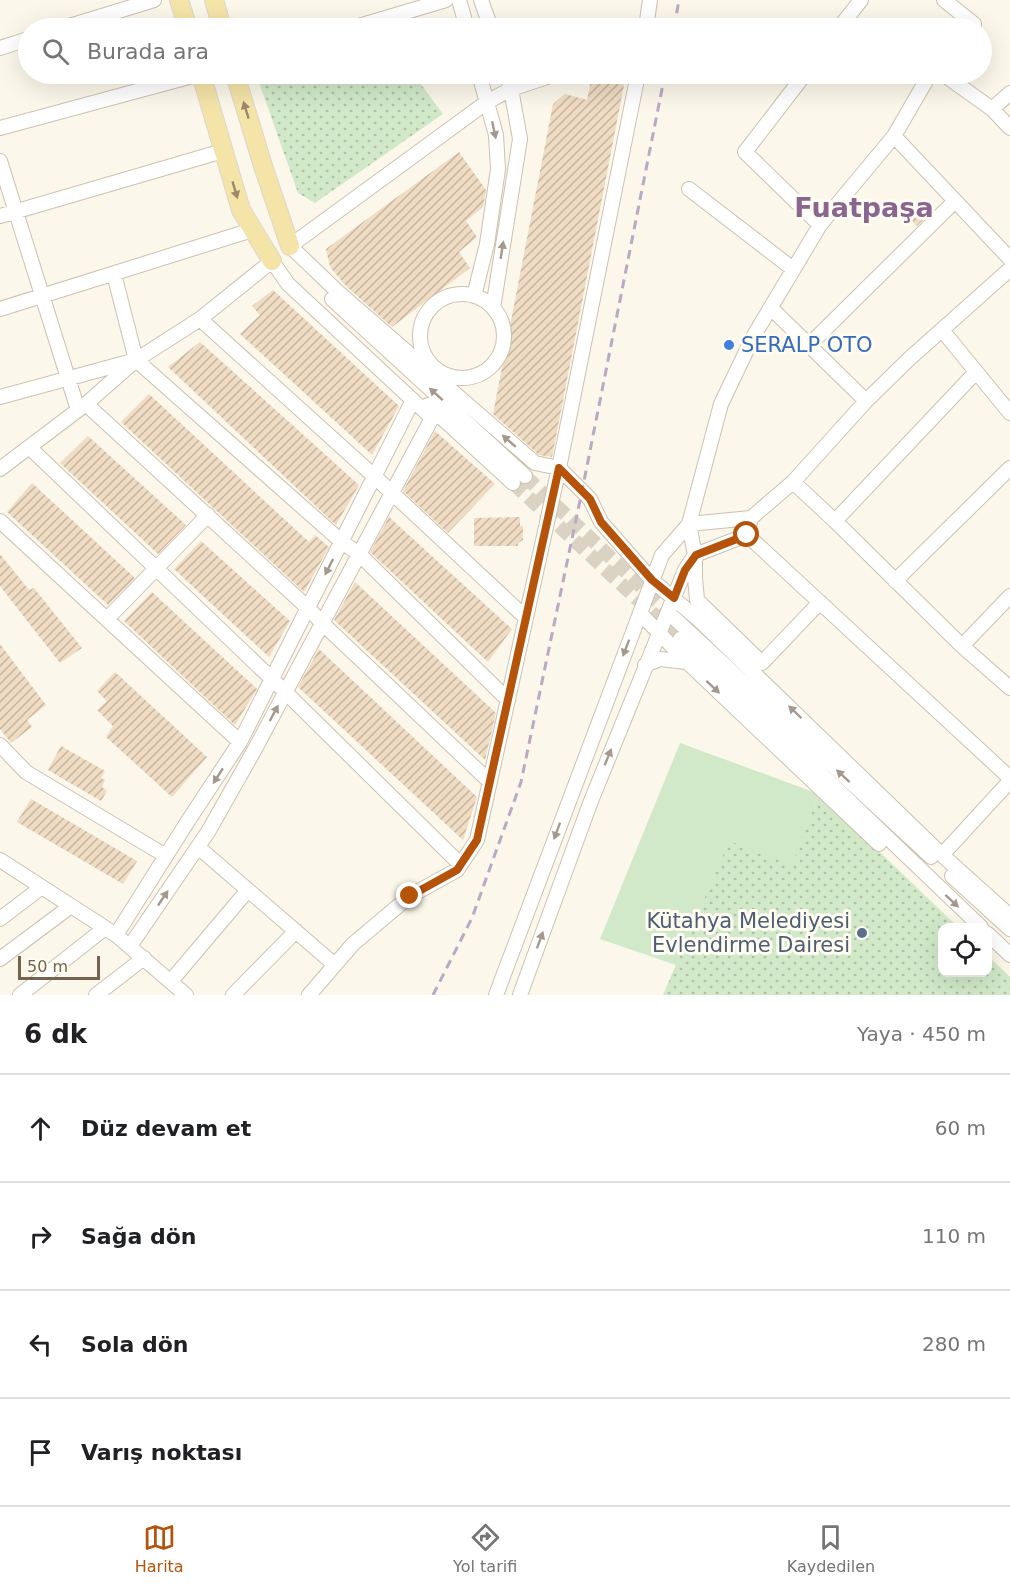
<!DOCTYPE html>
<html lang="tr">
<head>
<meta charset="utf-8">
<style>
	body { margin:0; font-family:"DejaVu Sans",sans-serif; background:#f2f2f2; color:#202124 }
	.controls { position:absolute; right:18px; bottom:18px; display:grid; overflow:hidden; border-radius:12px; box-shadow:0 6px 24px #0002 }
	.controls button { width:54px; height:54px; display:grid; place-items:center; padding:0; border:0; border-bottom:2px solid #e0e0e0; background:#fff; color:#202124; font:30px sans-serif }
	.scale { position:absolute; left:18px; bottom:15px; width:82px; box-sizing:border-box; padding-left:6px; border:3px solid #75624f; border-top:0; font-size:16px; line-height:21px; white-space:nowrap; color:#75624f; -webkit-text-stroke:4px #fefbf0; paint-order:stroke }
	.stop { position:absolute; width:18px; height:18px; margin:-14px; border:4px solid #b45309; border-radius:50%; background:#fff }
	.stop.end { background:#b45309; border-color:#fff; box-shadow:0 2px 6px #0008 }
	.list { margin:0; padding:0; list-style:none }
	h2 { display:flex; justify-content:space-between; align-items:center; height:78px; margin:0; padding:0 24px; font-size:26px }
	h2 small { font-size:20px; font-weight:400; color:#757577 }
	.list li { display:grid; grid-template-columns:39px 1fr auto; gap:18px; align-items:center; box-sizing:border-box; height:108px; padding:0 24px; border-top:2px solid #e0e0e0 }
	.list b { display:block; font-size:22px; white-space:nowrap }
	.list em { font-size:20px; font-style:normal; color:#757577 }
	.icon { flex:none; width:33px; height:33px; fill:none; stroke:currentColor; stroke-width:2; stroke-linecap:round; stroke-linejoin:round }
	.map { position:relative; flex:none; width:1010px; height:995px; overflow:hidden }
	.search { position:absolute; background:#fff; box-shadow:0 6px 24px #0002; left:18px; right:18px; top:18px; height:66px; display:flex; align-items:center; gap:15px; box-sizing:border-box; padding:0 21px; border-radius:33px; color:#757577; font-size:22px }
	.sheet { height:510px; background:#fff }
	nav { display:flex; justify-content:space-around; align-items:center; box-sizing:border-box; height:84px; border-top:2px solid #e0e0e0; background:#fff; font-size:16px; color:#757577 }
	nav a { display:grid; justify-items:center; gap:3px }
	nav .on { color:#b45309 }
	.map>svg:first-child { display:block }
	.grass { fill:url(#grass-dots) }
	.pitch { fill:#d1e9c9 }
	.building { fill:url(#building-hatch) }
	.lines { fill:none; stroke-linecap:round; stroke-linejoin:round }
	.minor-tunnel { stroke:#dad2c3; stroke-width:14; stroke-dasharray:14 7; stroke-linecap:butt }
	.minor-casing { stroke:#cdc1b0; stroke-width:16 }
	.major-casing { stroke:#dbd6d1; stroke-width:20 }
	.minor { stroke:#fff; stroke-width:14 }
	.major { stroke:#f5e4a8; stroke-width:18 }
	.rail { stroke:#bca8c5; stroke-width:3; stroke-dasharray:9 6; stroke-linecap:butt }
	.oneway { fill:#9b896a }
	.oneway2 { fill:#a5998d }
	.route { stroke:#b45309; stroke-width:8 }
	.shop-dot { fill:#3f7fe0; stroke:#fefbf0; stroke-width:2 }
	.service-dot { fill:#5c6f8a; stroke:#fefbf0; stroke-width:2 }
	.labels { text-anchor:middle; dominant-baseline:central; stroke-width:6; stroke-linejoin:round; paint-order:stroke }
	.shop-label { font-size:21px; fill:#366cbe; stroke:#fefbf0; text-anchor:start }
	.service-label { font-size:21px; fill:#4e5e75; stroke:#fefbf0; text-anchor:end }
	.district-label { font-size:27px; font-weight:bold; fill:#896690; stroke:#fefbf0 }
</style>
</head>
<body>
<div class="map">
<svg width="1010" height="995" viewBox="0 0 1010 995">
	<defs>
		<pattern id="grass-dots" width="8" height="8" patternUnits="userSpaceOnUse" patternTransform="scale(1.5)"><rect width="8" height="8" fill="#d1e9c9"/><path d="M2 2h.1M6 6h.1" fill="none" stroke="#aec0a6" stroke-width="1.8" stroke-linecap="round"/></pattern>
		<pattern id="building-hatch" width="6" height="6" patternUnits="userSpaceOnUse" patternTransform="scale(1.5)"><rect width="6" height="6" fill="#efdcc3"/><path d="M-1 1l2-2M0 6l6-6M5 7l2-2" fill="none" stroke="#c6b6a1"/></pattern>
	</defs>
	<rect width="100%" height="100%" fill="#fbf7ea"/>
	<!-- grass -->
	<path class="grass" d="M256 74H416L414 75 443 114 315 203 298 193Z
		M819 794 958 927H942V972H988V956L1010 977V995H663L729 840 814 807Z"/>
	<!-- pitch -->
	<path class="pitch" d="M680 743 819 794 792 865 729 841 676 965 600 939Z"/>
	<!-- building -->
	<path class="building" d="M592 75 625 80 552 457 539 455 493 414 553 104 565 94 587 100Z
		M459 152 486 190 483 207 466 221 477 237 459 252 470 268 392 327 346 286 330 267 326 249Z
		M917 205 927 216 917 226 907 216Z
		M273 290 399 406 372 455 240 334 260 315 252 306Z
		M200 342 359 485 336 525 168 367Z
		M149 394 309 542 315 535 329 547 304 592 121 422Z
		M435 431 495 484 448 533 403 491Z
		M88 436 186 525 158 554 60 463Z
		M32 483 135 578 108 605 7 512Z
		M389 517 512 629 488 662 370 552Z
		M520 517V526H523V540L518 543V546H474V518Z
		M201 541 290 621 269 657 174 569Z
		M0 554 29 590 34 588 82 648 60 663 0 586Z
		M355 582 496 713 485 760 334 620Z
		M152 592 257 689 235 725 124 621Z
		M0 644 46 705 27 720 32 727 11 743 0 729Z
		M319 649 477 797 463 840 298 687Z
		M115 672 207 757 172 797 106 737 113 726 97 710 107 701 97 691Z
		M61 746 105 771 101 778 105 780 102 787 107 791 101 801 48 770Z
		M31 799 137 861 123 884 17 822Z"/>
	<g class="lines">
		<!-- minor-tunnel -->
		<path class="minor-tunnel" d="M525 476 672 616
			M513 483 680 639"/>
		<defs>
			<path id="minor" d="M459 0 467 28
				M481 0 491 28
				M944 0 974 24
				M63 28 154 0
				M352 28 446 0
				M646 28 650 0
				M839 28 861 0
				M0 48 28 39
				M805 74 745 152 820 225
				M943 74 992 109 1010 128
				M992 109 1010 93
				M0 128 200 74
				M894 136 1010 259
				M0 161 78 410
				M689 189 793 269
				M0 216 223 151
				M290 246 338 292 535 463 559 468 590 499 601 522 652 580 699 620 942 855 1010 916
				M290 246 487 102 511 89 556 74
				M420 336a42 42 0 1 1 84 0a42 42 0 1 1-84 0Z
				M474 296 487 244 498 169 496 135 479 74
				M332 299 525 476
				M493 308 520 139 511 89 506 74
				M771 308 866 401
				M0 309 252 230
				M200 319 375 477 526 618
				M942 330 1010 413
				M808 346 955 201
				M136 360 342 542 359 554 508 700
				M0 397 136 360 114 274
				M86 404 308 608 322 623 490 782
				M428 405 513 483
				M29 447 272 679 460 864
				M0 469 86 404 136 360 200 319 272 261
				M793 482 835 521 962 646 1010 688
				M751 518 689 524 695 555V578L697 600 762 663 820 602
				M0 521 240 742
				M835 521 976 372
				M747 535 751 518 793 482 866 401 909 359 1010 269
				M747 535 1010 778
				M895 581 1010 468
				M640 613 687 662
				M672 616 931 857
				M107 619 208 515
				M680 639 981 927
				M962 646 1010 596
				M645 665 660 659 687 662 879 844
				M0 745 26 772 166 856
				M198 847 335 965
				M942 855 1010 781
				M0 860 116 935 186 995
				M952 876 1010 929
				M0 919 42 887
				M988 934 1010 955
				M116 935 188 821 240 742 413 400
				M130 946 208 832 255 749 432 418 288 284 272 261
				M0 959 71 906
				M171 981 248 890
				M20 995 105 928
				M96 995 144 958
				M233 995 296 931
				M309 995 353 944 410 896 457 870 477 840 559 468 638 74
				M496 995 662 555 689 524 721 404 753 337 820 225 894 136 930 74
				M520 995 591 801 685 570 695 555 747 535"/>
			<path id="major" d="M179 0 188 28
				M214 0 222 28
				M201 74 241 210 272 261
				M235 74 263 166 290 246"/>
		</defs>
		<!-- minor casing -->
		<use href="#minor" class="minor-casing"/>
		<!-- major casing -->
		<use href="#major" class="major-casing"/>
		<!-- minor -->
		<use href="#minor" class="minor"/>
		<!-- major -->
		<use href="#major" class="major"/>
		<!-- rail -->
		<path class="rail" d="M674 28 679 0
			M433 995 472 918 521 782 582 491 665 74"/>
	</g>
	<!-- one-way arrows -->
	<defs><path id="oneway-solid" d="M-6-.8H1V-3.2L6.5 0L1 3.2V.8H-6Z" transform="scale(1.5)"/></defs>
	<g class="oneway">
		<use href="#oneway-solid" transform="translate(246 110) rotate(-107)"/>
		<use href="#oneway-solid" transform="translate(235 190) rotate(74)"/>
	</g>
	<g class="oneway2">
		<use href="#oneway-solid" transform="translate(494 130) rotate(78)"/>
		<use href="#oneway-solid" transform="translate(502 250) rotate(-81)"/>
		<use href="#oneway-solid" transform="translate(436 394) rotate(-138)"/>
		<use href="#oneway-solid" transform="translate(509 441) rotate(-139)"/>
		<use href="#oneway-solid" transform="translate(329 567) rotate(117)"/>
		<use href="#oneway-solid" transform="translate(626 648) rotate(111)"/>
		<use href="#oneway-solid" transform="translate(713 687) rotate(43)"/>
		<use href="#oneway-solid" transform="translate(795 712) rotate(-136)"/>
		<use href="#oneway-solid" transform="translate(274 713) rotate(-62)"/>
		<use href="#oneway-solid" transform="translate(608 757) rotate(-68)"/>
		<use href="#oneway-solid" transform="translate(218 776) rotate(123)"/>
		<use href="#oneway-solid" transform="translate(843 776) rotate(-137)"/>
		<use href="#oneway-solid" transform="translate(557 831) rotate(110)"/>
		<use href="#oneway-solid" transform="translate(163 898) rotate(-56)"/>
		<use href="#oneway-solid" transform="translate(952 901) rotate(43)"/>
		<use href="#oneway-solid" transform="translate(540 940) rotate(-70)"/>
	</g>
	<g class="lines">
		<!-- route -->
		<path class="route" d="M410 896 457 870 477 840 559 468 590 499 601 522 652 580 674 598 685 570 696 555 747 535"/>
	</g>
	<!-- markers -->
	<circle class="shop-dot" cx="729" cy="345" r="6"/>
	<circle class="service-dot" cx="862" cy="933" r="6"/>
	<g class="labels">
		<!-- shop labels -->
		<g class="shop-label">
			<text x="741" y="345">SERALP OTO</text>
		</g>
		<!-- service labels -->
		<g class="service-label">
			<text x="850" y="921">Kütahya Melediyesi<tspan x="850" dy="24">Evlendirme Dairesi</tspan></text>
		</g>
		<!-- district labels -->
		<g class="district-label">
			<text x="864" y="207">Fuatpaşa</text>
		</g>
	</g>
</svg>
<div class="controls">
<button><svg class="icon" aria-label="locate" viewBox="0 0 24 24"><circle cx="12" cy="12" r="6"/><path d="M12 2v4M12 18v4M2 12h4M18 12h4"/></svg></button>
</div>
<div class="scale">50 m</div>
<div class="stop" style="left:747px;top:535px"></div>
<div class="stop end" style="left:410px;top:896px"></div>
<div class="search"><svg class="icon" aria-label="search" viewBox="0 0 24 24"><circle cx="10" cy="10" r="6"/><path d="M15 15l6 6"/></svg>Burada ara</div>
</div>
<section class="sheet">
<h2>6 dk<small>Yaya · 450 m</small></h2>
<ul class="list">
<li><svg class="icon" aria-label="ahead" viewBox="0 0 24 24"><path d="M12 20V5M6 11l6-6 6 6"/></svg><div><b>Düz devam et</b></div><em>60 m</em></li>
<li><svg class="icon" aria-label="right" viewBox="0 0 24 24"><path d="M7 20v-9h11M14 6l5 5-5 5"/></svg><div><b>Sağa dön</b></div><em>110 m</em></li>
<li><svg class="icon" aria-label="left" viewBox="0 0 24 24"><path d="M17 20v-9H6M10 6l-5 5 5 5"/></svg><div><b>Sola dön</b></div><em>280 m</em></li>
<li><svg class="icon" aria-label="arrive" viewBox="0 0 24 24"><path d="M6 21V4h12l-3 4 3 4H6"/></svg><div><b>Varış noktası</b></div></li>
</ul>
</section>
<nav>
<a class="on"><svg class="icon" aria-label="map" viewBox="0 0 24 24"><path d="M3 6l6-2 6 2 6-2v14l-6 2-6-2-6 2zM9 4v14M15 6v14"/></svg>Harita</a>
<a><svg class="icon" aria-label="directions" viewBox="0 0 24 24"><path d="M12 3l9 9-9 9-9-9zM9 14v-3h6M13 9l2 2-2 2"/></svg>Yol tarifi</a>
<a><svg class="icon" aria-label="saved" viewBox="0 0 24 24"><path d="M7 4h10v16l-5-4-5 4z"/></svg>Kaydedilen</a>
</nav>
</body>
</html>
